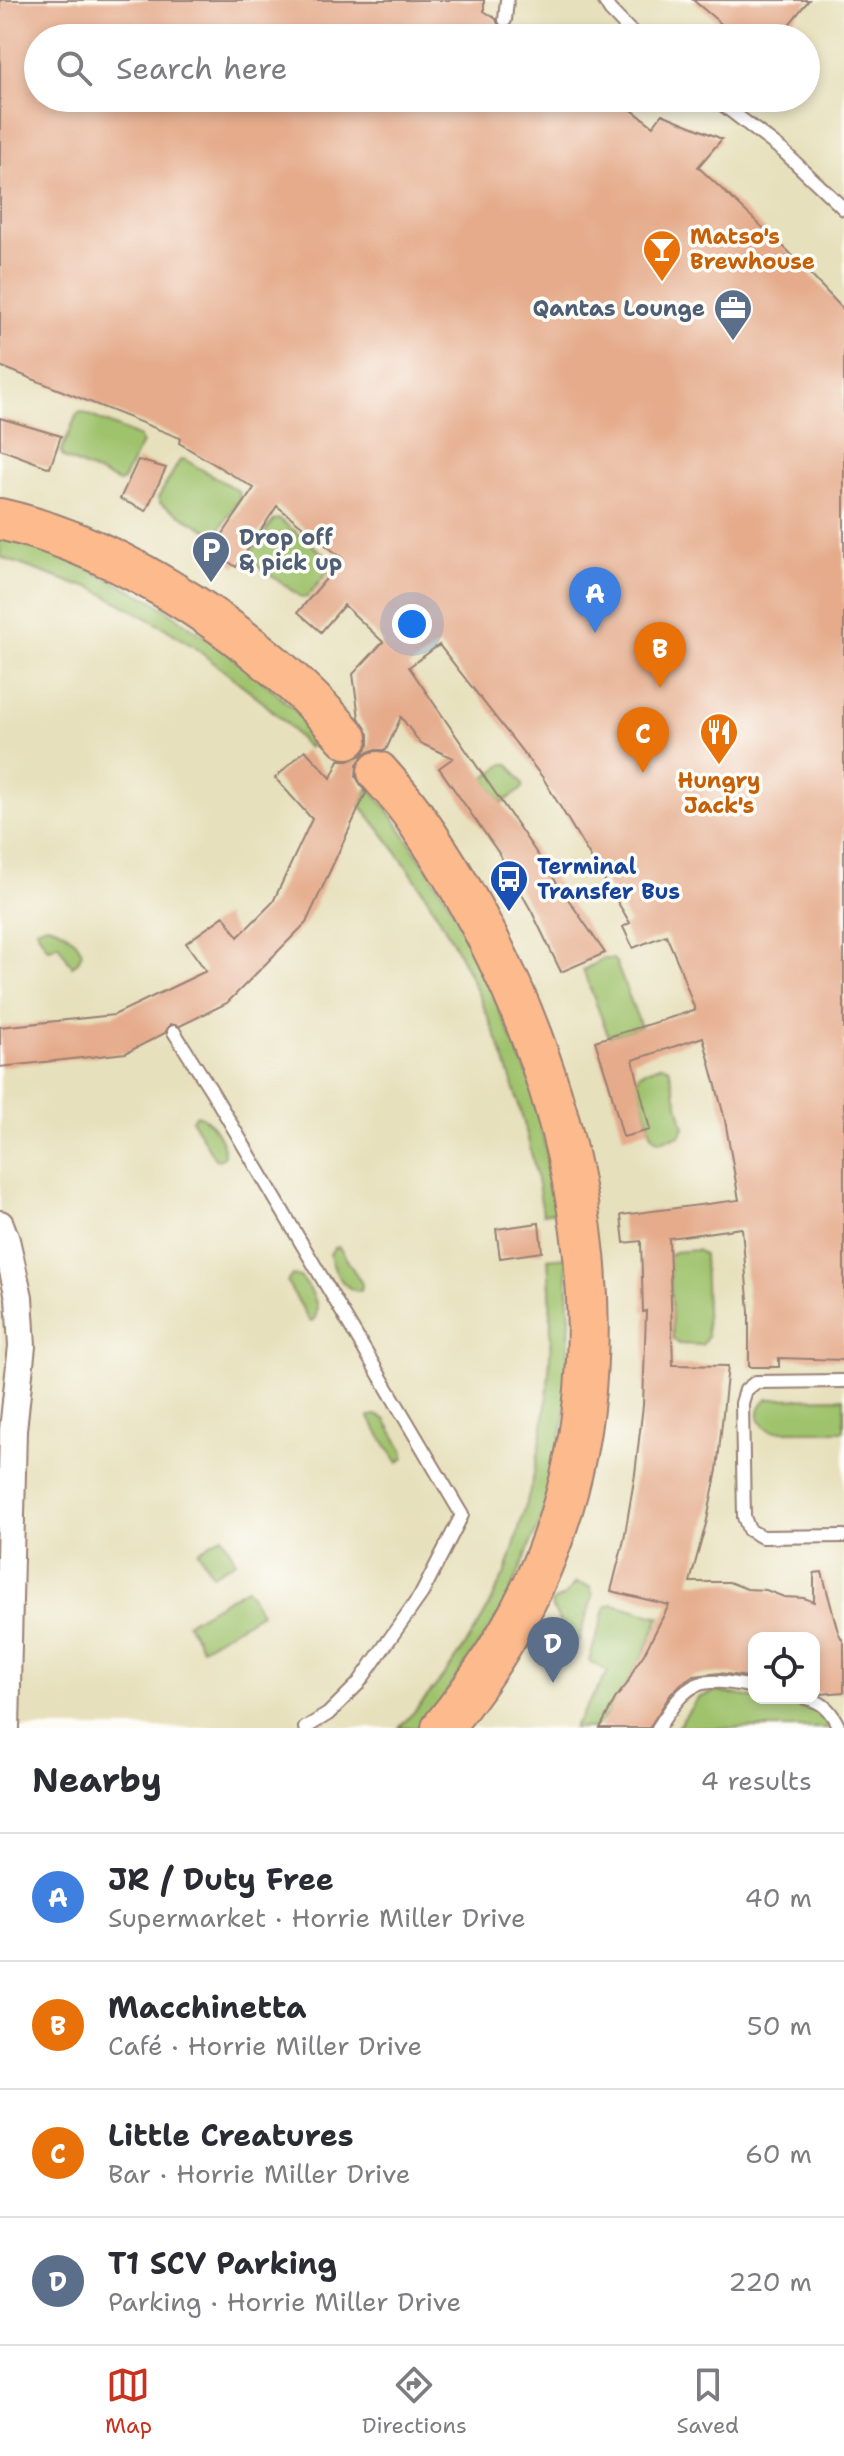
<!DOCTYPE html>
<html lang="en">
<head>
<meta charset="utf-8">
<style>
	body { margin:0; font-family:"Shantell Sans",sans-serif; background:#f7f7f7; color:#2b2b33 }
	.controls { position:absolute; right:24px; bottom:24px; display:grid; overflow:hidden; border-radius:16px; box-shadow:0 4px 12px #0003 }
	.controls button { width:72px; height:72px; display:grid; place-items:center; padding:0; border:0; border-bottom:2px solid #e1e1e2; background:#fff; color:#2b2b33; font:40px sans-serif }
	.you { position:absolute; left:412px; top:624px; width:28px; height:28px; margin:-20px; border:6px solid #fff; border-radius:50%; background:#1a73e8; box-shadow:0 0 0 12px #1a73e833 }
	.badge { display:grid; place-items:center; width:52px; height:52px; border-radius:50%; background:#c8321e; color:#fff; font-size:26px; font-weight:700 }
	.pin { position:absolute; translate:-50% -66px; filter:drop-shadow(0 2px 4px #0008) }
	.pin::after { content:''; position:absolute; top:42px; width:28px; height:24px; background:inherit; clip-path:polygon(0 0,100% 0,50% 100%) }
	.list { margin:0; padding:0; list-style:none }
	h2 { display:flex; justify-content:space-between; align-items:center; height:104px; margin:0; padding:0 32px; font-size:34px }
	h2 small { font-size:26px; font-weight:400; color:#7c7c81 }
	.list li { display:grid; grid-template-columns:52px 1fr auto; gap:24px; align-items:center; box-sizing:border-box; height:128px; padding:0 32px; border-top:2px solid #e1e1e2 }
	.list b { display:block; font-size:30px; white-space:nowrap }
	.list p { margin:0; font-size:26px; white-space:nowrap; color:#7c7c81 }
	.list em { font-size:26px; font-style:normal; color:#7c7c81 }
	.icon { flex:none; width:44px; height:44px; fill:none; stroke:currentColor; stroke-width:2; stroke-linecap:round; stroke-linejoin:round }
	.map { position:relative; flex:none; width:844px; height:1728px; overflow:hidden }
	.search { position:absolute; background:#fff; box-shadow:0 4px 12px #0003; left:24px; right:24px; top:24px; height:88px; display:flex; align-items:center; gap:20px; box-sizing:border-box; padding:0 28px; border-radius:44px; color:#7c7c81; font-size:30px }
	.sheet { height:616px; background:#fff }
	nav { display:flex; justify-content:space-around; align-items:center; box-sizing:border-box; height:112px; border-top:2px solid #e1e1e2; background:#fff; font-size:22px; color:#7c7c81 }
	nav a { display:grid; justify-items:center; gap:4px }
	nav .on { color:#c8321e }
	.map>svg:first-child { display:block }
	.green { fill:#9fc26c; stroke:#74704c; stroke-width:2 }
	.building { fill:#e5ab8b }
	.lines { fill:none; stroke-linecap:round; stroke-linejoin:round }
	.service-casing { stroke:#988074; stroke-width:16 }
	.minor-casing { stroke:#988074; stroke-width:30 }
	.primary-casing { stroke:#988074; stroke-width:44 }
	.service { stroke:#fff; stroke-width:12 }
	.minor { stroke:#fff; stroke-width:26 }
	.primary { stroke:#fcba8d; stroke-width:40 }
	.labels { text-anchor:middle; dominant-baseline:central; stroke-width:7; stroke-linejoin:round; paint-order:stroke }
	.food-label { font-size:22px; font-weight:bold; fill:#c56008; stroke:#fdfcf7; text-anchor:start }
	.service-label { font-size:22px; font-weight:bold; fill:#4e5e75; stroke:#fdfcf7; text-anchor:end }
	.transit-label { font-size:22px; font-weight:bold; fill:#164399; stroke:#fdfcf7; text-anchor:start }
</style>
</head>
<body>
<div class="map">
<svg width="844" height="1728" viewBox="0 0 844 1728">
	<rect width="100%" height="100%" fill="#fdfcf7"/>
	<filter id="ink" filterUnits="userSpaceOnUse"><feTurbulence type="fractalNoise" baseFrequency=".0125" numOctaves="2"/><feDisplacementMap in="SourceGraphic" scale="16" xChannelSelector="R" yChannelSelector="G"/><feConvolveMatrix kernelMatrix="1 2 1 2 8 2 1 2 1" color-interpolation-filters="sRGB"/></filter>
	<filter id="wash" filterUnits="userSpaceOnUse"><feTurbulence type="fractalNoise" baseFrequency=".006" numOctaves="4" result="noise"/><feDisplacementMap in="SourceGraphic" scale="32" xChannelSelector="R" yChannelSelector="G"/><feGaussianBlur stdDeviation="1.8" result="paint"/><feColorMatrix in="noise" values="0 0 0 0 0 0 0 0 0 0 0 0 0 0 0 0 0 1.4 0 .05"/><feComposite in="paint" operator="in"/></filter>
	<g filter="url(#wash)">
		<rect width="100%" height="100%" fill="#e7e0bc"/>
		<!-- green -->
		<path class="green" d="M82 412 140 437 142 443 123 480 119 482 64 458 61 452 77 414Z
			M184 459 238 491 240 497 218 532 212 533 160 503 158 498 180 460Z
			M279 519 333 561V566L307 597 302 598 250 560 249 555 274 520Z
			M0 537 63 557 154 601 253 671 321 735 308 748 287 724 256 696 194 647 163 627 91 587 77 585 0 557Z
			M504 764H509L523 784 522 789 502 803 484 778Z
			M369 787 392 815 461 921 530 1080 560 1211 543 1214C520 1065 458 921 360 805Z
			M46 925C60 927 77 938 82 952L78 962 72 966 58 944 48 949 36 929Z
			M603 959H613L616 963 641 1027 609 1037 583 970Z
			M662 1065 669 1068 684 1128 680 1136 658 1141 652 1136 637 1081 640 1073Z
			M196 1115C210 1117 225 1141 224 1156L219 1160 215 1159 193 1122 192 1119Z
			M339 1247 362 1284 361 1291C344 1292 333 1270 330 1254L334 1248Z
			M697 1250 704 1255 707 1337 702 1345 679 1344 673 1339 669 1257 674 1252Z
			M566 1257 570 1319 565 1416 542 1517 503 1610 440 1702 418 1728H399C440 1685 479 1632 503 1577 511 1561 515 1542 520 1525 548 1437 556 1351 548 1259Z
			M292 1275 300 1277C311 1289 322 1305 314 1320L310 1321 287 1282Z
			M844 1398V1431H773C757 1426 754 1410 767 1399Z
			M375 1415 385 1419 404 1452V1458L398 1463 369 1418V1416Z
			M222 1536 236 1561 213 1575 198 1551Z
			M576 1583 590 1587 593 1596 578 1642 569 1639 551 1605 552 1602 564 1597Z
			M247 1588 261 1613 202 1648 187 1623Z
			M613 1604 660 1617 644 1654 635 1667 627 1684 615 1699 607 1715 594 1728H573L608 1672 589 1661 606 1606Z
			M717 1691 809 1709 819 1713 830 1728H677L698 1698Z"/>
		<g id="blocks">
			<!-- building -->
			<path class="building" d="M0 0H484V11L496 19 499 27 505 29 510 27 528 38H38V98H616L653 126 662 114 722 139 698 167 788 251 844 310V1360L779 1358V1367H749V1312L742 1228 669 1238 673 1365 728 1366 717 1470 707 1520 690 1582H729L747 1589 766 1590 784 1597 804 1598 814 1602V1573L822 1572 838 1632 844 1643V1692L821 1694 814 1691V1638H754V1678L720 1673 694 1676 682 1683 671 1694 649 1728H600L615 1699 627 1684 635 1667 644 1654 669 1605 611 1591 624 1540 635 1474 643 1405 646 1311 643 1312 641 1241 624 1243 621 1215 739 1200 725 1120 703 1037 633 1060 650 1130 623 1137 609 1084 595 1041 695 1010 679 965 666 935 633 948 623 927 630 923 543 778 439 645 409 667 605 953 561 972 532 912 498 852 439 768 453 758 420 743 401 717 386 750H373L364 754 357 764 356 777 366 793 306 923 227 1003 180 1026 170 1024 165 1033 126 1053 0 1067V1027L114 1015 206 971 186 943 224 916 238 937 273 902 312 819 275 778 305 750 331 778 339 760H351L363 754 369 745V734L359 718 353 674 383 642 344 605 321 632 298 612 343 559 277 506 236 567 212 550 254 488 179 443 180 438 0 366Z
				M693 0H809L778 38H738Z
				M0 418 61 436 50 468 0 449Z
				M138 460 166 468 146 511 120 499Z
				M539 1223 542 1252 500 1258 496 1229Z"/>
		</g>
	</g>
	<g filter="url(#ink)">
		<use href="#blocks" fill-opacity="0" stroke="#988074" stroke-width="2"/>
		<g class="lines">
			<defs>
				<path id="service" d="M604 0 610 10 637 38
					M505 20 507 0
					M714 98 783 151 844 209
					M174 1032 211 1090 462 1515 422 1593 358 1684 328 1714 305 1728
					M844 1381 756 1382 746 1390 742 1403 744 1517 749 1530 762 1537 844 1536
					M806 1698C824 1702 832 1712 839 1728
					M658 1728C689 1679 698 1676 754 1687"/>
				<path id="minor" d="M0 1224 6 1240 19 1297 22 1346 13 1430 6 1728"/>
				<path id="primary" d="M0 519C127 548 263 641 347 738
					M378 772C391 787 405 802 416 819 561 1025 643 1315 545 1558 520 1621 484 1676 442 1728"/>
			</defs>
			<!-- service casing -->
			<use href="#service" class="service-casing"/>
			<!-- minor casing -->
			<use href="#minor" class="minor-casing"/>
			<!-- primary casing -->
			<use href="#primary" class="primary-casing"/>
			<!-- service -->
			<use href="#service" class="service"/>
			<!-- minor -->
			<use href="#minor" class="minor"/>
			<!-- primary -->
			<use href="#primary" class="primary"/>
		</g>
	</g>
	<!-- icons -->
	<defs>
		<symbol id="bar-pin" viewBox="-11 -11 22 30"><path d="M0 17L-7.5 6A9.5 9.5 0 1 1 7.5 6Z" fill="#e8710a" stroke="#fdfcf7"/><path d="M-6-5H6L.8 .8V4.5H3.5V6h-7V4.5H-.8V.8Z" fill="#fff"/></symbol>
		<symbol id="office-pin" viewBox="-11 -11 22 30"><path d="M0 17L-7.5 6A9.5 9.5 0 1 1 7.5 6Z" fill="#5c6f8a" stroke="#fdfcf7"/><path d="M-6-3h4V-5.5h4V-3h4V5H-6ZM-1-4.5V-3h2v-1.5ZM-6 0V1H6V0Z" fill="#fff"/></symbol>
		<symbol id="parking-pin" viewBox="-11 -11 22 30"><path d="M0 17L-7.5 6A9.5 9.5 0 1 1 7.5 6Z" fill="#5c6f8a" stroke="#fdfcf7"/><path d="M-3.5-5.5H1a3.5 3.5 0 0 1 0 7H-1V5.5H-3.5ZM-1-3.4V-.6H.8a1.4 1.4 0 0 0 0-2.8Z" fill="#fff"/></symbol>
		<symbol id="restaurant-pin" viewBox="-11 -11 22 30"><path d="M0 17L-7.5 6A9.5 9.5 0 1 1 7.5 6Z" fill="#e8710a" stroke="#fdfcf7"/><path d="M-5-6h1v4h1v-4h1v4h1v-4h1v5L-1.5 .5V6h-2V.5L-5-1ZM5-6V6H3V1.5H1.5Q1.5-4 5-6Z" fill="#fff"/></symbol>
		<symbol id="bus-pin" viewBox="-11 -11 22 30"><path d="M0 17L-7.5 6A9.5 9.5 0 1 1 7.5 6Z" fill="#1a4fb4" stroke="#fdfcf7"/><path d="M-5-6H5V4H4V6H2V4H-2V6H-4V4H-5ZM-3.5-4V0h7V-4ZM-3.5 1.2v1.5H-2V1.2ZM2 1.2v1.5H3.5V1.2Z" fill="#fff"/></symbol>
	</defs>
	<g fill-rule="evenodd">
		<use href="#bar-pin" x="640" y="227" width="44" height="60"/>
		<use href="#office-pin" x="711" y="286" width="44" height="60"/>
		<use href="#parking-pin" x="189" y="528" width="44" height="60"/>
		<use href="#restaurant-pin" x="697" y="710" width="44" height="60"/>
		<use href="#bus-pin" x="487" y="857" width="44" height="60"/>
	</g>
	<g class="labels">
		<!-- food labels -->
		<g class="food-label">
			<text x="690" y="236">Matso's<tspan x="690" dy="25">Brewhouse</tspan></text>
			<text x="719" y="780" text-anchor="middle">Hungry<tspan x="719" dy="25">Jack's</tspan></text>
		</g>
		<!-- service labels -->
		<g class="service-label">
			<text x="705" y="308">Qantas Lounge</text>
			<text x="239" y="537" text-anchor="start">Drop off<tspan x="239" dy="25">&amp; pick up</tspan></text>
		</g>
		<!-- transit labels -->
		<g class="transit-label">
			<text x="537" y="866">Terminal<tspan x="537" dy="25">Transfer Bus</tspan></text>
		</g>
	</g>
</svg>
<div class="controls">
<button><svg class="icon" aria-label="locate" viewBox="0 0 24 24"><circle cx="12" cy="12" r="6"/><path d="M12 2v4M12 18v4M2 12h4M18 12h4"/></svg></button>
</div>
<div class="you"></div>
<div class="pin badge" style="left:595px;top:633px;background:#3f7fe0">A</div>
<div class="pin badge" style="left:660px;top:688px;background:#e8710a">B</div>
<div class="pin badge" style="left:643px;top:773px;background:#e8710a">C</div>
<div class="pin badge" style="left:553px;top:1683px;background:#5c6f8a">D</div>
<div class="search"><svg class="icon" aria-label="search" viewBox="0 0 24 24"><circle cx="10" cy="10" r="6"/><path d="M15 15l6 6"/></svg>Search here</div>
</div>
<section class="sheet">
<h2>Nearby<small>4 results</small></h2>
<ul class="list">
<li><span class="badge" style="background:#3f7fe0">A</span><div><b>JR / Duty Free</b><p>Supermarket · Horrie Miller Drive</p></div><em>40 m</em></li>
<li><span class="badge" style="background:#e8710a">B</span><div><b>Macchinetta</b><p>Café · Horrie Miller Drive</p></div><em>50 m</em></li>
<li><span class="badge" style="background:#e8710a">C</span><div><b>Little Creatures</b><p>Bar · Horrie Miller Drive</p></div><em>60 m</em></li>
<li><span class="badge" style="background:#5c6f8a">D</span><div><b>T1 SCV Parking</b><p>Parking · Horrie Miller Drive</p></div><em>220 m</em></li>
</ul>
</section>
<nav>
<a class="on"><svg class="icon" aria-label="map" viewBox="0 0 24 24"><path d="M3 6l6-2 6 2 6-2v14l-6 2-6-2-6 2zM9 4v14M15 6v14"/></svg>Map</a>
<a><svg class="icon" aria-label="directions" viewBox="0 0 24 24"><path d="M12 3l9 9-9 9-9-9zM9 14v-3h6M13 9l2 2-2 2"/></svg>Directions</a>
<a><svg class="icon" aria-label="saved" viewBox="0 0 24 24"><path d="M7 4h10v16l-5-4-5 4z"/></svg>Saved</a>
</nav>
</body>
</html>
